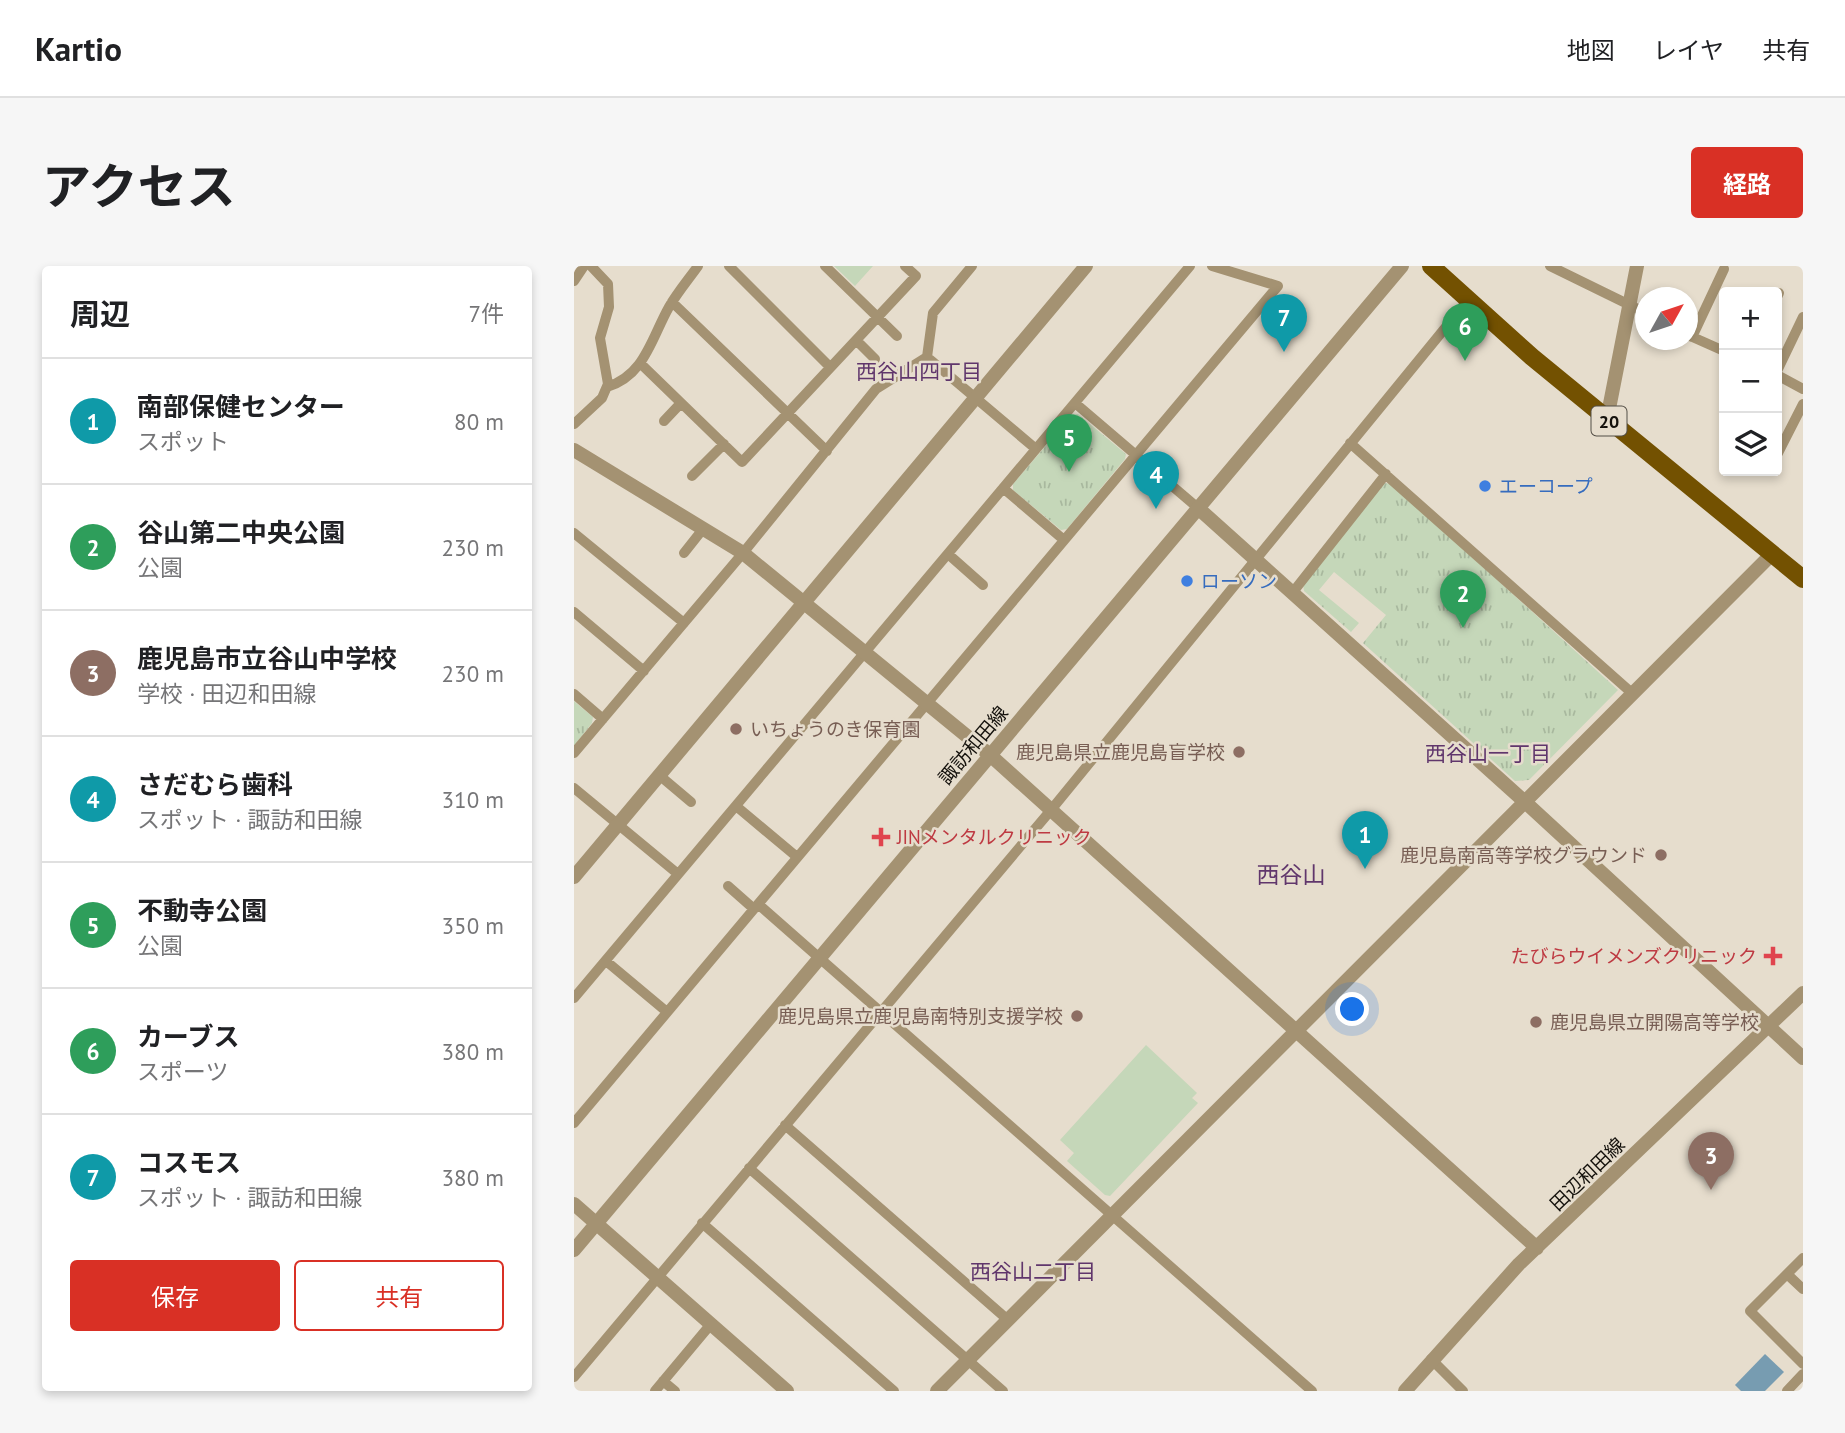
<!DOCTYPE html>
<html lang="ja">
<head>
<meta charset="utf-8">
<style>
	body { margin:0; font-family:"PT Sans","Noto Sans JP",sans-serif; background:#f6f6f6; color:#202124 }
	.controls { position:absolute; right:21px; top:21px; display:grid; overflow:hidden; border-radius:7px; box-shadow:0 4px 10px #0003 }
	.controls button { width:63px; height:63px; display:grid; place-items:center; padding:0; border:0; border-bottom:2px solid #e0e0e0; background:#fff; color:#202124; font:35px sans-serif }
	.compass { position:absolute; left:1061px; top:21px; width:63px; height:63px; border-radius:50%; background:#fff; box-shadow:0 4px 10px #0003; rotate:50deg }
	.you { position:absolute; left:779px; top:744px; width:24px; height:24px; margin:-18px; border:5px solid #fff; border-radius:50%; background:#1a73e8; box-shadow:0 0 0 10px #1a73e833 }
	.badge { display:grid; place-items:center; width:46px; height:46px; border-radius:50%; background:#d93025; color:#fff; font-size:23px; font-weight:700 }
	.pin { position:absolute; translate:-50% -58px; filter:drop-shadow(0 2px 4px #0008) }
	.pin::after { content:''; position:absolute; top:37px; width:24px; height:21px; background:inherit; clip-path:polygon(0 0,100% 0,50% 100%) }
	.list { margin:0; padding:0; list-style:none }
	h2 { display:flex; justify-content:space-between; align-items:center; height:91px; margin:0; padding:0 28px; font-size:30px }
	h2 small { font-size:23px; font-weight:400; color:#757577 }
	.list li { display:grid; grid-template-columns:46px 1fr auto; gap:21px; align-items:center; box-sizing:border-box; height:126px; padding:0 28px; border-top:2px solid #e0e0e0 }
	.list b { display:block; font-size:26px; white-space:nowrap }
	.list p { margin:0; font-size:23px; white-space:nowrap; color:#757577 }
	.list em { font-size:23px; font-style:normal; color:#757577 }
	.actions { display:flex; gap:14px; padding:21px 28px }
	.actions a { flex:1; padding:16px 0; border:2px solid #d93025; border-radius:7px; text-align:center; font-size:24px; color:#d93025 }
	.actions .main { background:#d93025; color:#fff }
	.icon { flex:none; width:38px; height:38px; fill:none; stroke:currentColor; stroke-width:2; stroke-linecap:round; stroke-linejoin:round }
	.map { position:relative; flex:none; width:1229px; height:1125px; overflow:hidden; border-radius:7px }
	header { display:flex; align-items:center; gap:42px; box-sizing:border-box; height:98px; padding:0 35px; background:#fff; border-bottom:2px solid #e0e0e0 }
	header strong { font-size:33px }
	nav { display:flex; gap:38px; margin-inline-start:auto; font-size:24px }
	.intro { display:flex; align-items:center; justify-content:space-between; box-sizing:border-box; height:168px; padding:0 42px }
	h1 { margin:0; font-size:49px }
	.button { padding:18px 32px; border-radius:7px; background:#d93025; color:#fff; font-size:24px; font-weight:700 }
	main { display:flex; gap:42px; padding:0 42px }
	aside { flex:1; background:#fff; border-radius:7px; box-shadow:0 4px 10px #0003 }
	.map>svg:first-child { display:block }
	.grass { fill:url(#grass-tufts) }
	.garden { fill:#c5d7b9 }
	.water { fill:#779cb1 }
	.lines { fill:none; stroke-linecap:round; stroke-linejoin:round }
	.minor { stroke:#a49272; stroke-width:10 }
	.tertiary { stroke:#a49272; stroke-width:14 }
	.primary { stroke:#735101; stroke-width:18 }
	.shop-dot { fill:#3f7fe0; stroke:#e6ddcd; stroke-width:2.5 }
	.education-dot { fill:#8d6e63; stroke:#e6ddcd; stroke-width:2.5 }
	.health-dot { fill:#e0444e; stroke:#e6ddcd; stroke-width:2.5 }
	.labels { text-anchor:middle; dominant-baseline:central; stroke-width:5; stroke-linejoin:round; paint-order:stroke }
	.shield { fill:#e6ddcd; stroke:#534e46; stroke-width:2 }
	.shield-label { font-size:18px; font-weight:bold; fill:#14110c }
	.shop-label { font-size:19px; fill:#366cbe; stroke:#e6ddcd; text-anchor:start }
	.education-label { font-size:19px; fill:#785e54; stroke:#e6ddcd; text-anchor:end }
	.street-label { font-size:19px; fill:#14110c; stroke:#e6ddcd }
	.health-label { font-size:19px; fill:#be3a42; stroke:#e6ddcd; text-anchor:start }
	.neighbourhood-label { font-size:21px; fill:#60366c; stroke:#e6ddcd }
	.quarter-label { font-size:23px; fill:#60366c; stroke:#e6ddcd }
</style>
</head>
<body>
<header>
<strong>Kartio</strong>
<nav><a>地図</a><a>レイヤ</a><a>共有</a></nav>
</header>
<div class="intro"><h1>アクセス</h1><a class="button">経路</a></div>
<main>
<aside>
<h2>周辺<small>7件</small></h2>
<ul class="list">
<li><span class="badge" style="background:#0f9aa8">1</span><div><b>南部保健センター</b><p>スポット</p></div><em>80 m</em></li>
<li><span class="badge" style="background:#2e9e5b">2</span><div><b>谷山第二中央公園</b><p>公園</p></div><em>230 m</em></li>
<li><span class="badge" style="background:#8d6e63">3</span><div><b>鹿児島市立谷山中学校</b><p>学校 · 田辺和田線</p></div><em>230 m</em></li>
<li><span class="badge" style="background:#0f9aa8">4</span><div><b>さだむら歯科</b><p>スポット · 諏訪和田線</p></div><em>310 m</em></li>
<li><span class="badge" style="background:#2e9e5b">5</span><div><b>不動寺公園</b><p>公園</p></div><em>350 m</em></li>
<li><span class="badge" style="background:#2e9e5b">6</span><div><b>カーブス</b><p>スポーツ</p></div><em>380 m</em></li>
<li><span class="badge" style="background:#0f9aa8">7</span><div><b>コスモス</b><p>スポット · 諏訪和田線</p></div><em>380 m</em></li>
</ul>
<div class="actions"><a class="main">保存</a><a>共有</a></div>
</aside>
<div class="map">
<svg width="1229" height="1125" viewBox="0 0 1229 1125">
	<defs>
		<pattern id="grass-tufts" width="24" height="20" patternUnits="userSpaceOnUse" patternTransform="scale(1.75)"><rect width="24" height="20" fill="#c5d7b9"/><path d="M3 7l-1-3M5 7V3M7 7l1-3M15 17l-1-3M17 17v-4M19 17l1-3" fill="none" stroke="#a8b89e"/></pattern>
	</defs>
	<rect width="100%" height="100%" fill="#e6ddcd"/>
	<!-- grass -->
	<path class="grass" d="M260 0H299L281 20Z
		M499 148H504L552 188 551 193 493 263 487 264 439 224V218Z
		M810 217 818 218 1044 424 955 514 941 515 789 377 812 349 760 306 745 324 785 357 777 366 730 325 729 318Z
		M0 435 19 451 18 457 0 480Z"/>
	<!-- garden -->
	<path class="garden" d="M572 779 623 827 618 832 624 837 536 930 531 929 493 895 500 887 486 874Z"/>
	<!-- water -->
	<path class="water" d="M1191 1088 1210 1106 1191 1125H1167L1161 1119Z"/>
	<g class="lines">
		<!-- minor -->
		<path class="minor" d="M155 0 256 101
			M251 0 323 70
			M398 0 359 47 353 91 462 183
			M976 0 1072 47
			M0 15 10 0
			M1203 31 1205 27
			M98 36 253 185
			M1114 69 1150 85
			M1118 71 1150 3
			M282 74 301 93
			M67 98 168 196 342 10 331 0
			M1203 105 1229 51
			M1203 109 1229 123
			M33 121C71 109 77 73 95 41 103 27 114 14 124 0
			M501 137 624 242
			M90 155 107 137
			M0 158 28 132 34 118 26 72 35 41 34 18 17 0
			M776 177 1059 428
			M1203 189 1229 138
			M118 210 150 178
			M429 222 490 274
			M0 267 110 357
			M110 287 129 263
			M374 288 409 319
			M719 326 812 208
			M0 346 70 405
			M0 428 29 453
			M0 487 169 287 302 123 353 91
			M85 509 117 536
			M0 522 104 608
			M162 540 223 591
			M154 620 180 643
			M184 638 738 1125
			M32 695 93 746
			M0 732 616 0
			M0 857 704 20 638 0
			M211 859 434 1054
			M175 902 429 1125
			M128 957 320 1125
			M1229 992 1176 1045 1229 1098
			M1213 1008 1229 1023
			M857 1093 889 1125
			M0 1111 477 544 894 34
			M89 1115 101 1125
			M81 1125 137 1058
			M1213 1125 1229 1108"/>
		<!-- tertiary -->
		<path class="tertiary" d="M1033 153 1063 0
			M0 184 169 287 416 489 963 982
			M624 242 951 536 1229 792
			M0 611 512 0
			M0 938 213 1125
			M0 984 828 0
			M363 1125 1198 288
			M831 1125 945 998 1229 727"/>
		<!-- primary -->
		<path class="primary" d="M857 0 958 91 1229 313"/>
	</g>
	<!-- markers -->
	<g class="shop-dot">
		<circle cx="911" cy="220" r="7"/>
		<circle cx="613" cy="315" r="7"/>
	</g>
	<g class="education-dot">
		<circle cx="162" cy="463" r="7"/>
		<circle cx="665" cy="486" r="7"/>
		<circle cx="1087" cy="589" r="7"/>
		<circle cx="503" cy="750" r="7"/>
		<circle cx="962" cy="756" r="7"/>
	</g>
	<g class="health-dot">
		<path d="M303.5 560.5h7v7h7v7h-7v7h-7v-7h-7v-7h7z"/>
		<path d="M1195.5 679.5h7v7h7v7h-7v7h-7v-7h-7v-7h7z"/>
	</g>
	<g class="labels">
		<!-- shield labels -->
		<rect class="shield" x="1017.5" y="140.5" width="35" height="29" rx="5"/>
		<g class="shield-label">
			<text x="1035" y="155">20</text>
		</g>
		<!-- shop labels -->
		<g class="shop-label">
			<text x="925" y="220">エーコープ</text>
			<text x="627" y="315">ローソン</text>
		</g>
		<!-- education labels -->
		<g class="education-label">
			<text x="176" y="463" text-anchor="start">いちょうのき保育園</text>
			<text x="651" y="486">鹿児島県立鹿児島盲学校</text>
			<text x="1073" y="589">鹿児島南高等学校グラウンド</text>
			<text x="489" y="750">鹿児島県立鹿児島南特別支援学校</text>
			<text x="976" y="756" text-anchor="start">鹿児島県立開陽高等学校</text>
		</g>
		<!-- street labels -->
		<g class="street-label">
			<text transform="translate(399 479) rotate(-50)">諏訪和田線</text>
			<text transform="translate(1013 908) rotate(-44)">田辺和田線</text>
		</g>
		<!-- health labels -->
		<g class="health-label">
			<text x="323" y="571">JINメンタルクリニック</text>
			<text x="1183" y="690" text-anchor="end">たびらウイメンズクリニック</text>
		</g>
		<!-- neighbourhood labels -->
		<g class="neighbourhood-label">
			<text x="345" y="105">西谷山四丁目</text>
			<text x="914" y="487">西谷山一丁目</text>
			<text x="459" y="1005">西谷山二丁目</text>
		</g>
		<!-- quarter labels -->
		<g class="quarter-label">
			<text x="717" y="608">西谷山</text>
		</g>
	</g>
</svg>
<div class="controls">
<button>+</button>
<button>−</button>
<button><svg class="icon" aria-label="layers" viewBox="0 0 24 24"><path d="M12 4l9 5-9 5-9-5zM3 14l9 5 9-5"/></svg></button>
</div>
<svg class="compass" viewBox="-18 -18 36 36"><path d="M0-13l5 13h-10z" fill="#e53935"/><path d="M0 13l5-13h-10z" fill="#757577"/></svg>
<div class="you"></div>
<div class="pin badge" style="left:791px;top:603px;background:#0f9aa8">1</div>
<div class="pin badge" style="left:889px;top:362px;background:#2e9e5b">2</div>
<div class="pin badge" style="left:1137px;top:924px;background:#8d6e63">3</div>
<div class="pin badge" style="left:582px;top:243px;background:#0f9aa8">4</div>
<div class="pin badge" style="left:495px;top:206px;background:#2e9e5b">5</div>
<div class="pin badge" style="left:891px;top:95px;background:#2e9e5b">6</div>
<div class="pin badge" style="left:710px;top:86px;background:#0f9aa8">7</div>
</div>
</main>
</body>
</html>
